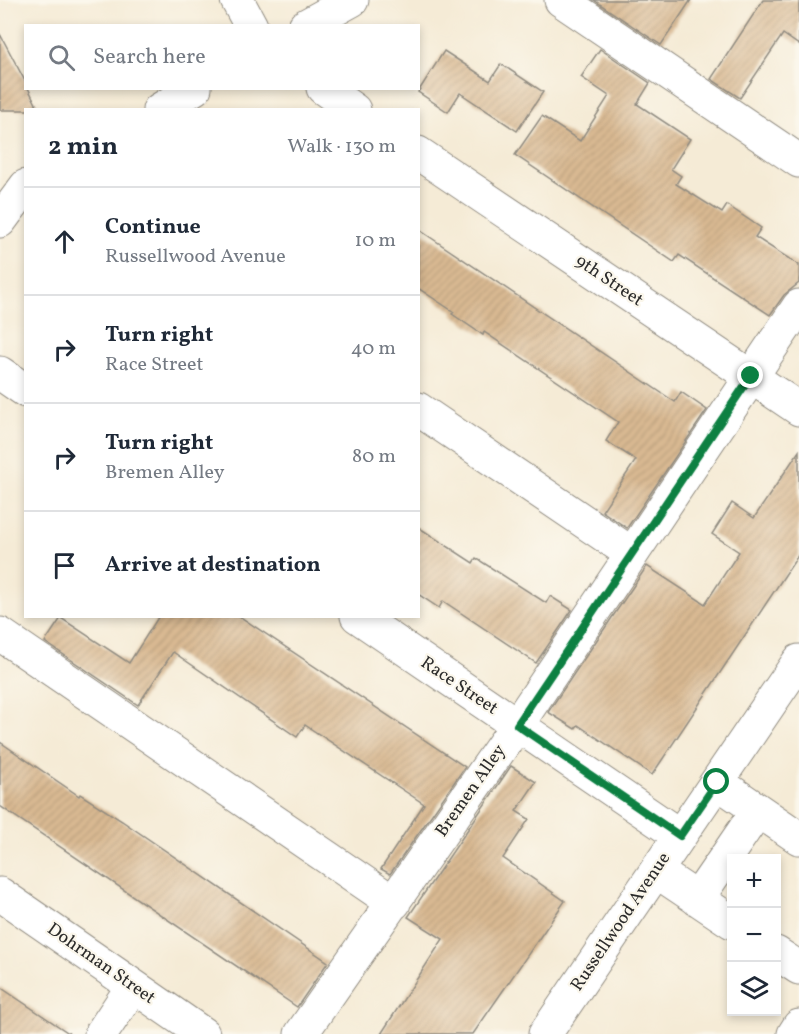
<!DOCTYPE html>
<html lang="en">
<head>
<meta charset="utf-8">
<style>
	body { margin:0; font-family:Vollkorn,serif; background:#f2f2f3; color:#1f2937 }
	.controls { position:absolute; right:18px; bottom:18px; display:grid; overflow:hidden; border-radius:0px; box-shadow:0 3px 9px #0003 }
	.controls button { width:54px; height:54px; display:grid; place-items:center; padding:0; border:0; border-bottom:2px solid #e0e1e3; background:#fff; color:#1f2937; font:30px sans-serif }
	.stop { position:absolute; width:18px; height:18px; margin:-14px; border:4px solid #0b8043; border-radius:50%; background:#fff }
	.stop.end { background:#0b8043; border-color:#fff; box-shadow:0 2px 6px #0008 }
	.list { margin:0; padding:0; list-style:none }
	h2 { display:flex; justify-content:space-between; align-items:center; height:78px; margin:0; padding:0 24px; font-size:26px }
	h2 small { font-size:20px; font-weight:400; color:#747a83 }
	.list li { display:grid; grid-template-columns:39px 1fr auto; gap:18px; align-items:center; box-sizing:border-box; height:108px; padding:0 24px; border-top:2px solid #e0e1e3 }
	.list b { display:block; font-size:22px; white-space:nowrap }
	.list p { margin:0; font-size:20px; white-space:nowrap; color:#747a83 }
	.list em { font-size:20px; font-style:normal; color:#747a83 }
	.icon { flex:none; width:33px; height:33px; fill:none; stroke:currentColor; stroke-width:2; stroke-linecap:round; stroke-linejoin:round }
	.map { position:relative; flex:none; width:799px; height:1034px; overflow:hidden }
	.search { position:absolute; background:#fff; box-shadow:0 3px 9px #0003; left:24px; top:24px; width:396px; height:66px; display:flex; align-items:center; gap:15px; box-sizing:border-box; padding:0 21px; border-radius:0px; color:#747a83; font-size:22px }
	.panel { position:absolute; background:#fff; box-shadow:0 3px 9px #0003; left:24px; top:108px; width:396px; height:510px; border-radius:0px }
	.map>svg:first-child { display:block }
	.building { fill:url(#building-hatch) }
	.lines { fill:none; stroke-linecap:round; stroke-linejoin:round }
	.minor-casing { stroke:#908b80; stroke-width:35 }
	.minor { stroke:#fff; stroke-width:33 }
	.route { stroke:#0b8043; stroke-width:8 }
	.labels { text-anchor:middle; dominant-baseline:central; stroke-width:4.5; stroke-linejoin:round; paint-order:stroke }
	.street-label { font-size:18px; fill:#2b2b2b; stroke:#fbf7ec }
</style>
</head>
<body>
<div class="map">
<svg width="799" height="1034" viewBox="0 0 799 1034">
	<defs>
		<pattern id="building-hatch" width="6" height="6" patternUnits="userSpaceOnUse" patternTransform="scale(1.5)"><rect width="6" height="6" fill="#d9b992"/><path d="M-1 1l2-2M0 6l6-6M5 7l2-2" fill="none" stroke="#ba9f7e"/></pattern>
	</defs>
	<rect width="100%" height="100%" fill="#fbf7ec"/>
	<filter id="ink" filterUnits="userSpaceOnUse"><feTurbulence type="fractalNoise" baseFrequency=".0167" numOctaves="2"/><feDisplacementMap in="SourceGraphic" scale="12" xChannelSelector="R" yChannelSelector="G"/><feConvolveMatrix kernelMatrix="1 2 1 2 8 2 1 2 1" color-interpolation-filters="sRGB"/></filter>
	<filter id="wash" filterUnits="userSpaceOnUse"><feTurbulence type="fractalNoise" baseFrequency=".008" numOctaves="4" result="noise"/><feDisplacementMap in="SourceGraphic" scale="24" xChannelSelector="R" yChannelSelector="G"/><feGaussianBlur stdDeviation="1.35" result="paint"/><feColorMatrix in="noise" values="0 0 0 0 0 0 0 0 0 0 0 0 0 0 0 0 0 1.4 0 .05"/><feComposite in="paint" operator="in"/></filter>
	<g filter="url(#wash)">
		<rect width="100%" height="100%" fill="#f5ebd6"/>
		<g id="blocks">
			<!-- building -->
			<path class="building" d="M594 0H691L661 45Z
				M763 0H799V45L783 34 740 98 711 79Z
				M0 34 26 83V88H28L39 110H0Z
				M600 49 650 83 637 104 690 139 671 169 681 176 676 184 722 213 727 205 761 228 755 237 799 265V283L784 295 770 315 679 255 674 262 515 155 542 116 580 141 609 96 581 77Z
				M444 51 490 81 501 64 543 92 517 131 460 93 448 112 418 92Z
				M418 229 675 402 681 392 707 410 627 528 602 511 636 460 606 441 618 422 484 332 483 335 452 314 454 312 418 288Z
				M799 451V554L652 775 578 725 575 729 548 712 647 566 705 604 739 552 712 534 732 503 754 518Z
				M418 527 473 563 476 558 546 603 550 596 572 610 536 663 443 601 439 608 418 594Z
				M159 616H239L465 767 390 874 381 869 424 804 409 794 305 725 297 737 173 652 138 705 45 642 61 618 129 663Z
				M0 742 79 796 80 794 122 821 328 962 297 1007 0 806Z
				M511 766 536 782 516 811 529 819 503 858 565 901 473 1034H381L443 939 408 917Z
				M0 987 70 1034H0Z"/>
		</g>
	</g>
	<g filter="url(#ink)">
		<use href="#blocks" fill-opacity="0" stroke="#908b80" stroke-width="1.5"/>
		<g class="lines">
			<defs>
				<path id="minor" d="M237 0 251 26
					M561 0 799 161
					M305 26 352 0
					M323 88 354 110
					M159 110 195 88
					M418 153 799 409
					M0 221 26 186
					M0 373 26 391
					M418 409 632 554
					M357 616 680 836
					M0 634 394 903
					M717 782 799 838
					M656 871 732 922
					M0 894 203 1034
					M697 899 758 810
					M776 953 799 968
					M101 1034 133 986
					M301 1034 517 725 799 306
					M545 1034 799 661
					M794 1034 799 1026"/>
			</defs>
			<!-- minor casing -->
			<use href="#minor" class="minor-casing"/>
			<!-- minor -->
			<use href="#minor" class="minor"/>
		</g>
	</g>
	<g class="lines" filter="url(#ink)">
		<!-- route -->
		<path class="route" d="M717 782 680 836 517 725 751 376"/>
	</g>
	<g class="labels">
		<!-- street labels -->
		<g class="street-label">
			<text transform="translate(609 281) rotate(34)">9th Street</text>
			<text transform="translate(459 686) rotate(34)">Race Street</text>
			<text transform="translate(471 791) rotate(-55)">Bremen Alley</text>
			<text transform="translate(621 922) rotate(-56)">Russellwood Avenue</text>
			<text transform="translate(101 964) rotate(35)">Dohrman Street</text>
		</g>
	</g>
</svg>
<div class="controls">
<button>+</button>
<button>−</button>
<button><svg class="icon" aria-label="layers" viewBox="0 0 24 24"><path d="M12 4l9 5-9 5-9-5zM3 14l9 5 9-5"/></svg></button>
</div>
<div class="stop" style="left:717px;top:782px"></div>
<div class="stop end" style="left:751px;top:376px"></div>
<div class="search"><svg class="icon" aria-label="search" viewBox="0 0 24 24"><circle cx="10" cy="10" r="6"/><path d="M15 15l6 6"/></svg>Search here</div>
<section class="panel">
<h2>2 min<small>Walk · 130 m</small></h2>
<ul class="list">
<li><svg class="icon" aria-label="ahead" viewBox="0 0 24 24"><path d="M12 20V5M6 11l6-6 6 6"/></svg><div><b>Continue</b><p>Russellwood Avenue</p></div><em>10 m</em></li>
<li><svg class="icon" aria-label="right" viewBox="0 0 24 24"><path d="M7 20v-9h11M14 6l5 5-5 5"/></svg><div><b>Turn right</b><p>Race Street</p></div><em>40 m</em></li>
<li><svg class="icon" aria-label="right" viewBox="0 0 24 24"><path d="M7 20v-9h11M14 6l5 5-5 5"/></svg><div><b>Turn right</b><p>Bremen Alley</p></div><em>80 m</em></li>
<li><svg class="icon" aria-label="arrive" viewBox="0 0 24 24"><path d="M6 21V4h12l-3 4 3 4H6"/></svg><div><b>Arrive at destination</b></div></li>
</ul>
</section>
</div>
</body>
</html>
